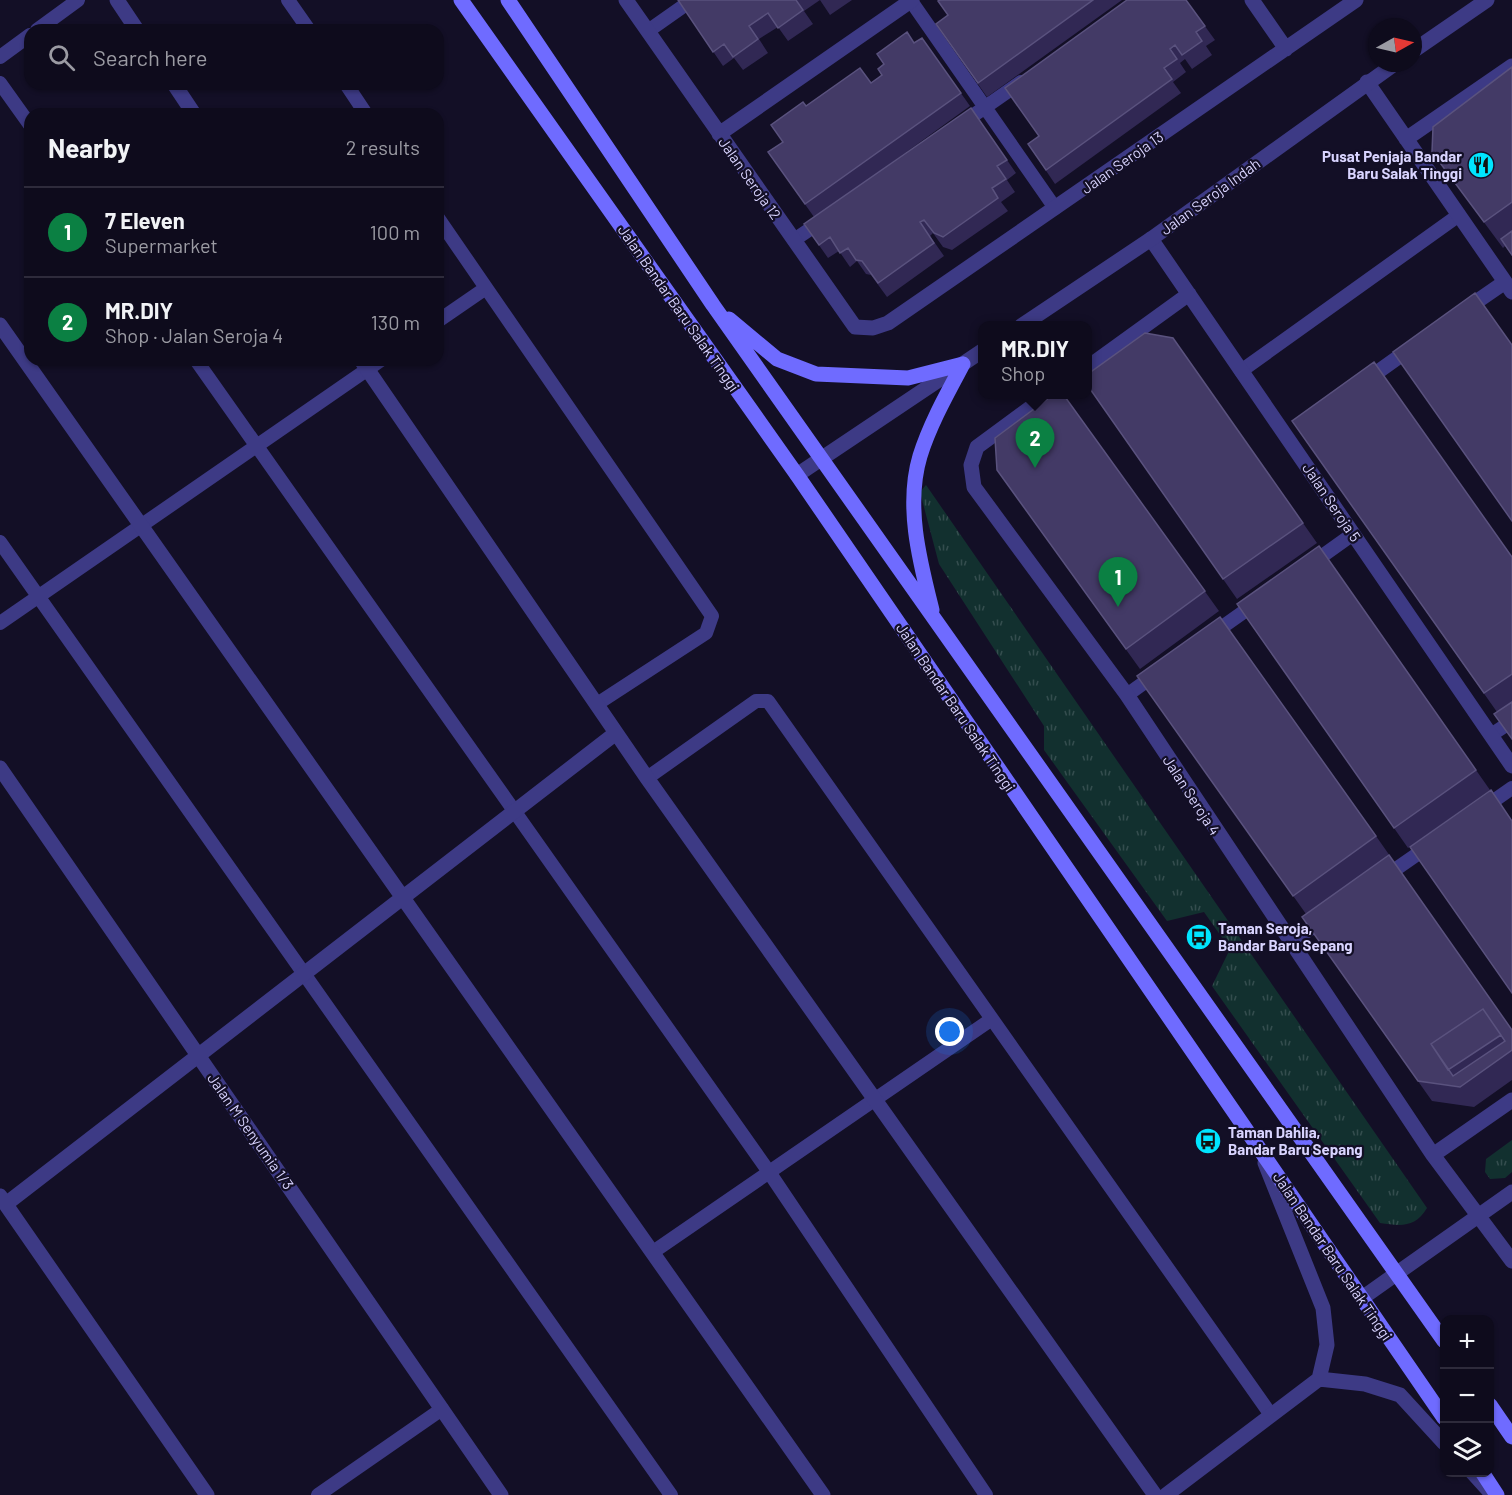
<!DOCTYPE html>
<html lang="en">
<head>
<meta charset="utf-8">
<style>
	body { margin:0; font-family:Barlow,sans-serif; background:#171425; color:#f1f3f6 }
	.controls { position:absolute; right:18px; bottom:18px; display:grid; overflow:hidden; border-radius:12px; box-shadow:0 2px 4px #0004 }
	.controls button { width:54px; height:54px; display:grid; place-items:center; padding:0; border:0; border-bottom:2px solid #2e2b3b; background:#0e0b1c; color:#f1f3f6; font:30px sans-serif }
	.compass { position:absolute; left:1368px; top:18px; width:54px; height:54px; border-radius:50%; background:#0e0b1c; box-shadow:0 2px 4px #0004; rotate:82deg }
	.you { position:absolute; left:950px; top:1032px; width:21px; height:21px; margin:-15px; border:4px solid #fff; border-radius:50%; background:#1a73e8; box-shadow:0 0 0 9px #1a73e833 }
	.badge { display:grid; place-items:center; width:39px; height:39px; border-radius:50%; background:#0b8043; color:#fff; font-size:20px; font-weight:700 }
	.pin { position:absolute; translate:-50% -50px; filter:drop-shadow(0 2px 3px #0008) }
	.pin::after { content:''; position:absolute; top:32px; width:21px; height:18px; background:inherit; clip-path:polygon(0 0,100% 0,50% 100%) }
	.popup { position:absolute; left:978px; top:321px; width:114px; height:78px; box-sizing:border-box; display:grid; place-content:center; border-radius:12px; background:#0e0b1c; filter:drop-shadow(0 2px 4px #0005); font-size:20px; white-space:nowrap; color:#9b9ba3 }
	.popup b { font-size:22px; color:#f1f3f6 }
	.popup::after { content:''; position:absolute; left:50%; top:100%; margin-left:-12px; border:12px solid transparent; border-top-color:#0e0b1c }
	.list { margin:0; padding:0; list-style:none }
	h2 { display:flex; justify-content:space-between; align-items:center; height:78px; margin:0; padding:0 24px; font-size:26px }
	h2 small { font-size:20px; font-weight:400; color:#9b9ba3 }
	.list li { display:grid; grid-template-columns:39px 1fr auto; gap:18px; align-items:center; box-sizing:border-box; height:90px; padding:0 24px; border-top:2px solid #2e2b3b }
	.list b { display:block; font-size:22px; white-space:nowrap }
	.list p { margin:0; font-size:20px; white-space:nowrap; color:#9b9ba3 }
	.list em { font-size:20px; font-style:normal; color:#9b9ba3 }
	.icon { flex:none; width:33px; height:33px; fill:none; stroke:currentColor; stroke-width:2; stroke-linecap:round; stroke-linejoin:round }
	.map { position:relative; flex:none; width:1512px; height:1495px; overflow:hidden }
	.search { position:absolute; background:#0e0b1c; box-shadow:0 2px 4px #0004; left:24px; top:24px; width:420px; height:66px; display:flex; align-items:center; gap:15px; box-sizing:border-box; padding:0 21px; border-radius:18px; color:#9b9ba3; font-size:22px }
	.panel { position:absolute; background:#0e0b1c; box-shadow:0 2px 4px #0004; left:24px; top:108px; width:420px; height:258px; border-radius:18px }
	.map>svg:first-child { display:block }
	.grass { fill:url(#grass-tufts) }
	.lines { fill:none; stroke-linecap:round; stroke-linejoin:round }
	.service { stroke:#3d3a85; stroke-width:14 }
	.minor { stroke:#3d3a85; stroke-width:15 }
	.tertiary { stroke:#3d3a85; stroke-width:15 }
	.secondary { stroke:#6f6bff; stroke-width:15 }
	.wall { fill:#312854 }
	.building { fill:#433a66; stroke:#5a527e; stroke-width:1.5; fill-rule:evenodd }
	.labels { text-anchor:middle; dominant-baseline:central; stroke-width:4.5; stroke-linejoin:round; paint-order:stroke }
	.poi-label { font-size:15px; font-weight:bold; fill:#d9d4ff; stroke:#130f26; text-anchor:start }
	.street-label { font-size:15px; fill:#d9d4ff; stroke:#130f26 }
</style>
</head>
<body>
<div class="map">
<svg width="1512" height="1495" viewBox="0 0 1512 1495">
	<defs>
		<pattern id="grass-tufts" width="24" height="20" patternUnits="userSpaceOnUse" patternTransform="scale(1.5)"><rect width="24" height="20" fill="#12302f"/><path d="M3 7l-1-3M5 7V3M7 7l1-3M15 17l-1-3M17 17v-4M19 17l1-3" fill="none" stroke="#344d4e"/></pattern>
	</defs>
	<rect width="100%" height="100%" fill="#130f26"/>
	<!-- grass -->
	<path class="grass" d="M926 485 1427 1208C1415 1228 1401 1226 1380 1223L1212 986 1230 949 1204 912 1167 921 1044 750V726L939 564 920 492Z
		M1512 1140V1172L1505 1178 1490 1179 1485 1172 1486 1159Z"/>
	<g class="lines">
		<!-- service -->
		<path class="service" d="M288 0 309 30
			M911 1 1055 208
			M37 30 78 0
			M648 31 692 0
			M0 57 30 35
			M0 83 30 125
			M346 84 366 114
			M961 124 1021 82
			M438 218 712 616 706 633 597 704
			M794 240 822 221
			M438 321 486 288
			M196 360 769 1172 986 1495
			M1241 371 1459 215
			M0 542 671 1495
			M1311 564 1353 534
			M0 623 381 360
			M1211 635 1259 601
			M1127 695 1156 674
			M1491 735 1512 721
			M647 778 756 701H768L1271 1415
			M1482 809 1512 788
			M1383 878 1429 846
			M1290 943 1326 918
			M653 1252 992 1019
			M318 1495 442 1409"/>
		<!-- minor -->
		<path class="minor" d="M117 0 137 30
			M626 0 855 327 873 328 888 323 1356 0
			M1252 0 1286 49
			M1367 82 1512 292
			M174 84 194 114
			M719 134 912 0
			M1406 139 1512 66
			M1151 239 1512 766
			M1463 311 1505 282
			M0 325 823 1495
			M361 360 647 778 1155 1495
			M1088 367 1189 294
			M1365 381 1414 346
			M1049 394 977 447 971 465 974 487 1127 695 1433 1155 1512 1261
			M0 768 501 1495
			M1433 1155 1512 1100
			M0 1196 207 1495
			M6 1204 616 733
			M1362 1298 1512 1192
			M1319 1379 1365 1384 1400 1395 1444 1443
			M1472 1472 1491 1493
			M1166 1495 1319 1379 1327 1345 1323 1308 1265 1163"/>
		<!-- tertiary -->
		<path class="tertiary" d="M1413 51 1487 0
			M1021 326 1151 239 1396 63
			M797 475 982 351"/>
		<!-- secondary -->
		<path class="secondary" d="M461 0 797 475 1444 1418
			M508 0 713 305 1444 1341
			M729 319 777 359 816 374 908 378 963 364
			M932 610C920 562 905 506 920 456 930 424 947 394 963 364
			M1490 1405 1512 1437
			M1482 1472 1497 1495"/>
	</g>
	<!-- wall -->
	<path class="wall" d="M678 0H852L830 15 820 0 804 11 813 24 788 41 778 27 759 39 768 53 743 70 734 58 723 66Z
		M940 0H1122L987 97 936 24 948 15Z
		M1186 0 1215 40 1206 46 1212 55 1192 69 1185 59 1180 63 1186 72 1173 82 1181 93 1055 184 1028 144 1039 136Z
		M922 38 970 106 865 182 971 108 1016 173 1007 180 1015 192 1001 202 1008 211 952 250 943 247 933 233 930 236 944 256 887 297 871 275 866 274 857 261 850 267 839 251 828 258 804 224 814 217 768 152 783 142 806 106 871 83 882 75 914 43Z
		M1512 67V256L1505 246 1503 248 1432 152Z
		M1173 338 1317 543 1237 599 1088 386Z
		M1063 394 1219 611 1140 669 997 470Z
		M1292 421 1512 557V740L1497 712Z
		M1319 546 1490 790 1408 848 1237 604Z
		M1137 676 1376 836 1390 856V857L1512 1030V1080L1474 1107 1432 1101 1302 917 1306 914Z"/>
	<!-- building -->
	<path class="building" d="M678 0H796L803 10 778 28 768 13 749 26 758 39 733 57 724 44 713 52Z
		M940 0H1093L978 83 936 24 948 15 938 1Z
		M1127 0H1186L1205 26 1196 32 1202 41 1182 55 1175 45 1170 49 1177 59 1164 68 1172 79 1046 170 1028 144 1039 136 1005 88Z
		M907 32 914 43 922 38 961 93 805 204 768 152 783 142 771 125 803 102 806 106 860 68 871 83 882 75 878 69 884 64 877 54Z
		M1512 67V202L1484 222 1432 152 1433 127Z
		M971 108 1007 160 997 166 1006 179 992 188 998 198 943 237 934 233 924 220 920 222 934 243 878 283 862 261 856 260 848 248 840 253 830 237 819 245 804 224Z
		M1512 231V255L1501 239Z
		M1475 293 1512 345V521L1393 352Z
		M1145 333 1173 338 1303 523 1223 579 1088 386V374Z
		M1374 362 1512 557V674L1484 693 1292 421Z
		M1054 394H1063L1205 591 1126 649 997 470 995 438Z
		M1319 546 1476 770 1394 828 1237 604Z
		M1220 617 1376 836 1293 896 1137 676Z
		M1512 702V739L1494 714Z
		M1491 790 1512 821V993L1410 847Z
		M1389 855 1512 1030V1050L1460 1087 1418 1081 1302 917ZM1483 1009 1505 1041 1453 1076 1431 1044Z
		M1483 1009 1501 1035 1448 1070 1431 1044Z"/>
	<!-- icons -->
	<defs>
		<symbol id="restaurant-disc" viewBox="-11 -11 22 22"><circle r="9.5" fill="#00e5ff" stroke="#130f26"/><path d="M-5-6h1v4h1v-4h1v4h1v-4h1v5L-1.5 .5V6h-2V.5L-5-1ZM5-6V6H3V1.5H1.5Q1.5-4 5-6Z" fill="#111"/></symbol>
		<symbol id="bus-disc" viewBox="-11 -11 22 22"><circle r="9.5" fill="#00e5ff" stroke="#130f26"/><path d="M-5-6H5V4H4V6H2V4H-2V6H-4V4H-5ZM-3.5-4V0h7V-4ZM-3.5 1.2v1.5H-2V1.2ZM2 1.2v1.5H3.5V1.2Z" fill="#111"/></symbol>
	</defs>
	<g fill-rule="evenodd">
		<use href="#restaurant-disc" x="1466" y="150" width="30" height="30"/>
		<use href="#bus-disc" x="1184" y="922" width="30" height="30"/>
		<use href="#bus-disc" x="1193" y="1126" width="30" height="30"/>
	</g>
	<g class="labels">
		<!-- poi labels -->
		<g class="poi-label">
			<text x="1462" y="156" text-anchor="end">Pusat Penjaja Bandar<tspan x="1462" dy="17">Baru Salak Tinggi</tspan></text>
			<text x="1218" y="928">Taman Seroja,<tspan x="1218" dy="17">Bandar Baru Sepang</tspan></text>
			<text x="1228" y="1132">Taman Dahlia,<tspan x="1228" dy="17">Bandar Baru Sepang</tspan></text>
		</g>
		<!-- street labels -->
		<g class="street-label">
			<text transform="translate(1122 162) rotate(-35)">Jalan Seroja 13</text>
			<text transform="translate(750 178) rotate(55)">Jalan Seroja 12</text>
			<text transform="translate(1210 196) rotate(-36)">Jalan Seroja Indah</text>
			<text transform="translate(679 308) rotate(55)">Jalan Bandar Baru Salak Tinggi</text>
			<text transform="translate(1332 502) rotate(56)">Jalan Seroja 5</text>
			<text transform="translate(956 707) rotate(56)">Jalan Bandar Baru Salak Tinggi</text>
			<text transform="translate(1192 795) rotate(57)">Jalan Seroja 4</text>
			<text transform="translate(251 1131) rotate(55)">Jalan M Senyumia 1/3</text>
			<text transform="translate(1333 1256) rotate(56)">Jalan Bandar Baru Salak Tinggi</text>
		</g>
	</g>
</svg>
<div class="controls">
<button>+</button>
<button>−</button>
<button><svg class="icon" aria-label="layers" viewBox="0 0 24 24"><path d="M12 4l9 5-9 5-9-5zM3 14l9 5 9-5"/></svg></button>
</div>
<svg class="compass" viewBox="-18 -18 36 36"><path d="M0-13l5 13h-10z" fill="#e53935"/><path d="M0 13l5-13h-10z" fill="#9b9ba3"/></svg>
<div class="you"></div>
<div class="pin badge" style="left:1118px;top:607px">1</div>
<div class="pin badge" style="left:1035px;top:468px">2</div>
<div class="popup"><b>MR.DIY</b>Shop</div>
<div class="search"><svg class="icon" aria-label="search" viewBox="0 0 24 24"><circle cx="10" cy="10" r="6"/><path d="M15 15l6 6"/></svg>Search here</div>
<section class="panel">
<h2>Nearby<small>2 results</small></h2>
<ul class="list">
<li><span class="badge">1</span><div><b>7 Eleven</b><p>Supermarket</p></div><em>100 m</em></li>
<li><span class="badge">2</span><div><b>MR.DIY</b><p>Shop · Jalan Seroja 4</p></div><em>130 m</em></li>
</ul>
</section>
</div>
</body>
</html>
